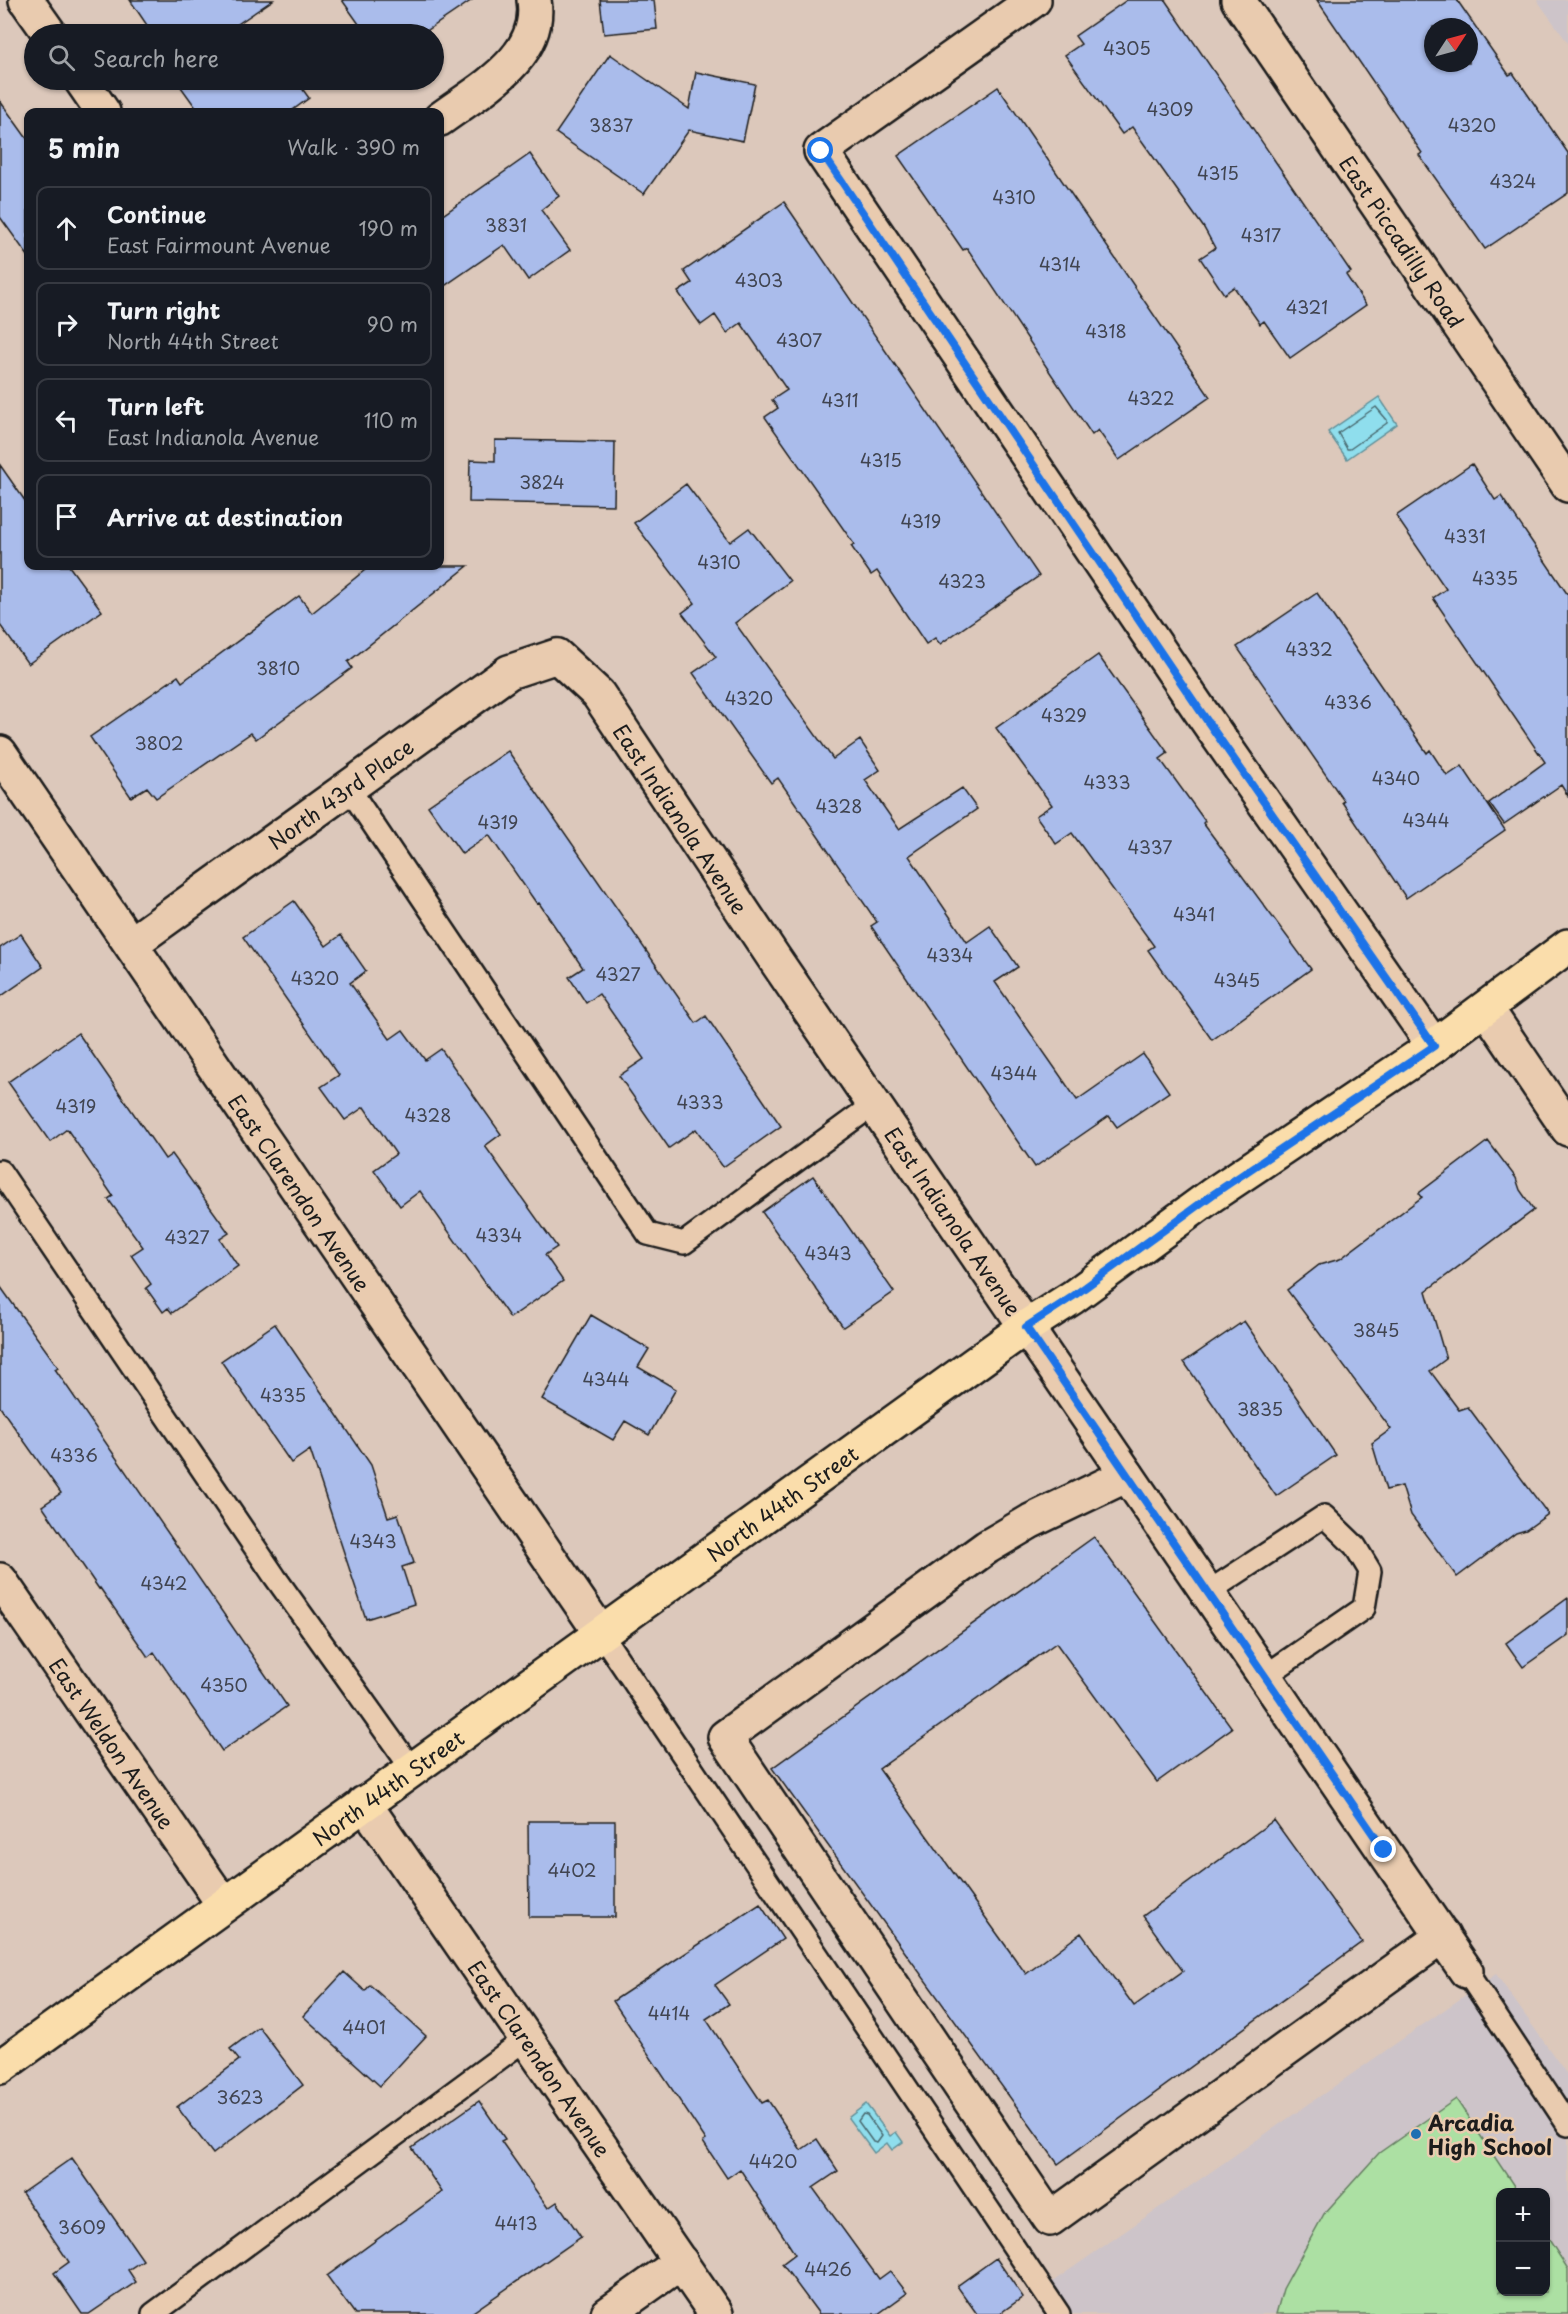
<!DOCTYPE html>
<html lang="en">
<head>
<meta charset="utf-8">
<style>
	body { margin:0; font-family:"Playpen Sans",sans-serif; background:#20242c; color:#f1f3f6 }
	.controls { position:absolute; right:18px; bottom:18px; display:grid; overflow:hidden; border-radius:12px; box-shadow:0 2px 4px #0004 }
	.controls button { width:54px; height:54px; display:grid; place-items:center; padding:0; border:0; border-bottom:2px solid #363941; background:#171b24; color:#f1f3f6; font:30px sans-serif }
	.compass { position:absolute; left:1424px; top:18px; width:54px; height:54px; border-radius:50%; background:#171b24; box-shadow:0 2px 4px #0004; rotate:54deg }
	.stop { position:absolute; width:18px; height:18px; margin:-14px; border:4px solid #1a73e8; border-radius:50%; background:#fff }
	.stop.end { background:#1a73e8; border-color:#fff; box-shadow:0 2px 6px #0008 }
	.list { margin:0; padding:0; list-style:none }
	h2 { display:flex; justify-content:space-between; align-items:center; height:78px; margin:0; padding:0 24px; font-size:26px }
	h2 small { font-size:20px; font-weight:400; color:#9ea1a6 }
	.list li { display:grid; grid-template-columns:39px 1fr auto; gap:18px; align-items:center; box-sizing:border-box; height:84px; margin:0 12px 12px; padding:0 12px; border:2px solid #363941; border-radius:12px }
	.list b { display:block; font-size:22px; white-space:nowrap }
	.list p { margin:0; font-size:20px; white-space:nowrap; color:#9ea1a6 }
	.list em { font-size:20px; font-style:normal; color:#9ea1a6 }
	.icon { flex:none; width:33px; height:33px; fill:none; stroke:currentColor; stroke-width:2; stroke-linecap:round; stroke-linejoin:round }
	.map { position:relative; flex:none; width:1568px; height:2314px; overflow:hidden }
	.search { position:absolute; background:#171b24; box-shadow:0 2px 4px #0004; left:24px; top:24px; width:420px; height:66px; display:flex; align-items:center; gap:15px; box-sizing:border-box; padding:0 21px; border-radius:33px; color:#9ea1a6; font-size:22px }
	.panel { position:absolute; background:#171b24; box-shadow:0 2px 4px #0004; left:24px; top:108px; width:420px; height:462px; border-radius:12px }
	.map>svg:first-child { display:block }
	.built { fill:#cdc4c9; fill-rule:evenodd }
	.green { fill:#ace0a3; stroke:#647e60; stroke-width:1.5 }
	.water { fill:#8fdeed; stroke:#619099; stroke-width:1.5 }
	.lines { fill:none; stroke-linecap:round; stroke-linejoin:round }
	.shore { stroke:#4a6a70; stroke-width:1.5 }
	.building { fill:#aabceb; stroke:#1c1c1c; stroke-width:1.5; fill-rule:evenodd }
	.lane-casing { stroke:#1c1c1c; stroke-width:26 }
	.street-casing { stroke:#1c1c1c; stroke-width:38 }
	.primary-casing { stroke:#1c1c1c; stroke-width:38 }
	.lane { stroke:#e9cbaf; stroke-width:21 }
	.street { stroke:#e9cbaf; stroke-width:33 }
	.primary { stroke:#faddab; stroke-width:33 }
	.route { stroke:#1a73e8; stroke-width:8 }
	.poi-dot { fill:#1f6fb2; stroke:#e9cbaf; stroke-width:2 }
	.labels { text-anchor:middle; dominant-baseline:central; stroke-width:5; stroke-linejoin:round; paint-order:stroke }
	.number-label { font-size:18px; fill:#404450 }
	.street-label { font-size:21px; fill:#1c1c1c; stroke:#e9cbaf }
	.poi-label { font-size:21px; font-weight:bold; fill:#1c1c1c; stroke:#e9cbaf; text-anchor:start }
</style>
</head>
<body>
<div class="map">
<svg width="1568" height="2314" viewBox="0 0 1568 2314">
	<rect width="100%" height="100%" fill="#dcc8bb"/>
	<filter id="ink" filterUnits="userSpaceOnUse"><feTurbulence type="fractalNoise" baseFrequency=".0167" numOctaves="2"/><feDisplacementMap in="SourceGraphic" scale="12" xChannelSelector="R" yChannelSelector="G"/><feConvolveMatrix kernelMatrix="1 2 1 2 8 2 1 2 1" color-interpolation-filters="sRGB"/></filter>
	<g filter="url(#ink)">
		<!-- built -->
		<path class="built" d="M1537 0H1568V43Z
			M1496 1974 1568 2076V2314H1059L1042 2289ZM1500 2192H1546V2292H1500Z"/>
		<!-- green -->
		<path class="green" d="M1456 2099 1518 2192H1500V2292H1546V2235L1568 2269V2314H1276L1283 2289 1324 2214 1379 2153Z"/>
		<!-- water -->
		<path class="water" d="M1379 397 1397 424 1347 459 1328 432Z
			M866 2104 890 2136 896 2132 903 2142 892 2150 887 2143 874 2153 848 2118Z"/>
		<g class="lines">
			<!-- shore -->
			<path class="shore" d="M1376 407 1387 420V423L1350 449H1347L1338 433Z
				M863 2114 867 2115 882 2136 877 2143 873 2142 858 2121Z"/>
		</g>
		<!-- building -->
		<path class="building" d="M130 0H273L223 34H147L151 31Z
			M342 0H472L422 34H366Z
			M600 0H654L657 29 604 34Z
			M1127 0H1165L1351 272 1346 275 1366 305 1290 358 1264 321 1260 324 1234 287 1224 294 1200 258 1215 248 1204 228 1132 127 1122 134 1065 55 1081 44 1075 36Z
			M1317 0H1457L1509 75 1513 73 1568 153V193L1485 249 1419 155 1422 153ZM1433 27H1469V63H1433Z
			M610 54 689 109 696 72 755 84 743 141 689 130 644 194 556 133Z
			M176 80H296L309 98 290 112H199Z
			M998 87 1210 397 1119 460 1098 430 1092 435 967 248 963 250 898 156Z
			M0 101 28 140V256L0 217Z
			M530 154 559 196 541 210 570 250 528 280 504 245 440 289V217Z
			M784 202 1039 576 940 644 935 638 926 644 877 571 871 575 851 546 854 544 765 417 778 408 772 400 787 390 741 323 727 333 715 315 701 325 678 292 692 283 684 271Z
			M495 440 615 442 614 505 469 502 470 460 495 461Z
			M1472 464 1495 500 1501 496 1568 595V796L1561 785 1504 824 1489 803 1545 762 1433 598 1446 589 1396 516Z
			M0 465 28 505V566H69L102 611 28 664 0 625Z
			M686 484 730 542 749 528 790 581 735 623 833 759 860 740 880 770 865 780 899 829 962 788 977 809 909 856 967 942 990 926 1018 967 995 982 1077 1100 1143 1054 1169 1092 1117 1127 1109 1116 1035 1167 871 926 877 922 778 778 771 783 693 673 716 657 682 613 695 603 634 523Z
			M370 566H468L348 662 352 668 256 739 251 733 156 798 147 787 131 797 90 737 178 676 182 682 299 596 312 613Z
			M1317 593 1427 753 1430 750 1447 776 1462 766 1505 830 1406 898 1342 802 1344 801 1237 647Z
			M1098 655 1168 753 1160 759 1205 821 1203 823 1311 969 1212 1040 1148 950 1154 946 1072 833 1056 844 1036 816 1052 805 996 728Z
			M508 751 696 1023 706 1016 781 1126 723 1167 696 1129 669 1148 619 1076 644 1059 599 994 586 1003 569 977 583 968 539 903 537 904 489 835 462 854 428 806Z
			M294 901 326 946 341 935 366 971 350 983 390 1039 403 1030 425 1060 441 1049 501 1134 485 1146 557 1247 545 1255 563 1281 510 1318 420 1191 400 1206 374 1170 396 1154 364 1107 345 1120 321 1087 339 1075 243 937Z
			M21 934 43 967 0 997V948Z
			M78 1033 165 1159 172 1154 229 1233 220 1239 238 1266 172 1313 168 1308 163 1312 146 1288 151 1284 131 1255 143 1247 108 1199 113 1196 67 1129 50 1142 8 1082Z
			M1488 1141 1516 1178 1520 1190 1534 1210 1426 1291 1446 1359 1430 1371 1459 1410 1468 1407 1548 1514 1526 1530 1516 1533 1457 1577 1411 1515 1402 1486 1386 1490 1372 1443 1391 1429 1287 1290 1319 1265 1340 1259 1422 1197 1419 1193Z
			M813 1176 894 1292 843 1327 762 1212Z
			M0 1286 58 1367 55 1369 287 1706 222 1751 154 1652 148 1657 100 1588 99 1589 42 1506 61 1493 0 1407Z
			M591 1315 649 1349 638 1367 676 1389 649 1435 625 1421 613 1440 542 1399Z
			M1244 1321 1336 1455 1276 1496 1184 1362Z
			M275 1324 371 1465 388 1517 398 1514 414 1563 402 1567 414 1604 366 1619 310 1450 291 1463 221 1361Z
			M1094 1537 1232 1728 1157 1782 1056 1643 879 1769 1026 1974 1081 1933 1134 2006 1183 1971 1143 1916 1274 1820 1362 1942 1058 2164 772 1768Z
			M1568 1598V1635L1523 1667 1506 1643Z
			M528 1821H615V1917H529Z
			M760 1904 783 1939 715 1985 729 2004 706 2019 762 2103 768 2100 801 2150 817 2139 838 2171 813 2188 879 2279 890 2271 907 2293 878 2314H819L782 2264 795 2254 740 2169 727 2178 703 2142 706 2140 613 2001Z
			M344 1972 365 1991 370 1985 426 2036 380 2086 303 2016Z
			M259 2027 303 2085 213 2154 177 2107 239 2060 230 2049Z
			M479 2101 505 2139 501 2141 548 2208 557 2202 581 2237 470 2314H355L327 2276 442 2192 412 2148Z
			M72 2158 143 2260 128 2270 136 2282 89 2314H82L54 2273 69 2262 22 2193Z
			M996 2258 1023 2297 999 2314H977L957 2286Z"/>
		<g class="lines">
			<defs>
				<path id="lane" d="M348 787 648 1234 684 1243 874 1104
					M0 1171 275 1577 412 1769
					M1208 1592 1324 1516 1355 1546 1370 1571 1364 1608 1265 1676
					M600 1632 1059 2314
					M1466 1971 1568 2125
					M153 2314 527 2038"/>
				<g id="street">
					<path d="M26 0 50 34"/>
					<path d="M1034 0 821 151 1201 712 1434 1046"/>
					<path id="s1" d="M1238 0 1568 485"/>
					<path d="M81 80 103 112"/>
					<path d="M440 119C479 90 543 58 534 0"/>
					<path id="s2" d="M0 753 600 1632"/>
					<path id="s3" d="M131 944 509 672 557 656 598 694 774 958 1466 1971"/>
					<path d="M1486 1008 1568 1129"/>
					<path d="M1127 1475 1031 1521 987 1547 725 1737 1050 2219 1443 1936"/>
					<path id="s4" d="M0 1580 224 1905"/>
					<path id="s5" d="M364 1803 716 2314"/>
					<path d="M608 2314 681 2262"/>
				</g>
				<g id="primary">
					<path id="s6" d="M0 2067 1026 1327 1073 1297 1212 1195 1434 1046 1568 946"/>
				</g>
			</defs>
			<!-- lane casing -->
			<use href="#lane" class="lane-casing"/>
			<!-- street casing -->
			<use href="#street" class="street-casing"/>
			<!-- primary casing -->
			<use href="#primary" class="primary-casing"/>
			<!-- lane -->
			<use href="#lane" class="lane"/>
			<!-- street -->
			<use href="#street" class="street"/>
			<!-- primary -->
			<use href="#primary" class="primary"/>
		</g>
	</g>
	<g class="lines" filter="url(#ink)">
		<!-- route -->
		<path class="route" d="M821 151 1201 712 1434 1046 1212 1195 1072 1297 1026 1327 1384 1850"/>
	</g>
	<!-- markers -->
	<circle class="poi-dot" cx="1416" cy="2134" r="6"/>
	<g class="labels">
		<!-- number labels -->
		<g class="number-label">
			<text x="1127" y="47">4305</text>
			<text x="1170" y="108">4309</text>
			<text x="611" y="124">3837</text>
			<text x="1472" y="124">4320</text>
			<text x="1218" y="172">4315</text>
			<text x="1513" y="180">4324</text>
			<text x="1014" y="196">4310</text>
			<text x="506" y="224">3831</text>
			<text x="1261" y="234">4317</text>
			<text x="1060" y="263">4314</text>
			<text x="759" y="279">4303</text>
			<text x="1307" y="306">4321</text>
			<text x="1106" y="330">4318</text>
			<text x="799" y="339">4307</text>
			<text x="1151" y="397">4322</text>
			<text x="840" y="399">4311</text>
			<text x="881" y="459">4315</text>
			<text x="542" y="481">3824</text>
			<text x="921" y="520">4319</text>
			<text x="1465" y="535">4331</text>
			<text x="719" y="561">4310</text>
			<text x="1495" y="577">4335</text>
			<text x="962" y="580">4323</text>
			<text x="1309" y="648">4332</text>
			<text x="278" y="667">3810</text>
			<text x="749" y="697">4320</text>
			<text x="1348" y="701">4336</text>
			<text x="1064" y="714">4329</text>
			<text x="159" y="742">3802</text>
			<text x="1396" y="777">4340</text>
			<text x="1107" y="781">4333</text>
			<text x="839" y="805">4328</text>
			<text x="1426" y="819">4344</text>
			<text x="498" y="821">4319</text>
			<text x="1150" y="846">4337</text>
			<text x="1194" y="913">4341</text>
			<text x="950" y="954">4334</text>
			<text x="618" y="973">4327</text>
			<text x="315" y="977">4320</text>
			<text x="1237" y="979">4345</text>
			<text x="1014" y="1072">4344</text>
			<text x="700" y="1101">4333</text>
			<text x="76" y="1105">4319</text>
			<text x="428" y="1114">4328</text>
			<text x="499" y="1234">4334</text>
			<text x="187" y="1236">4327</text>
			<text x="828" y="1252">4343</text>
			<text x="1376" y="1329">3845</text>
			<text x="606" y="1378">4344</text>
			<text x="283" y="1394">4335</text>
			<text x="1260" y="1408">3835</text>
			<text x="74" y="1454">4336</text>
			<text x="373" y="1540">4343</text>
			<text x="164" y="1582">4342</text>
			<text x="224" y="1684">4350</text>
			<text x="572" y="1869">4402</text>
			<text x="669" y="2012">4414</text>
			<text x="364" y="2026">4401</text>
			<text x="240" y="2096">3623</text>
			<text x="773" y="2160">4420</text>
			<text x="516" y="2222">4413</text>
			<text x="82" y="2226">3609</text>
			<text x="828" y="2268">4426</text>
		</g>
		<!-- street labels -->
		<g class="street-label">
			<text stroke="none"><textPath href="#s1" startOffset="292">East Piccadilly Road</textPath></text>
			<text stroke="none"><textPath href="#s3" startOffset="258">North 43rd Place</textPath></text>
			<text stroke="none"><textPath href="#s3" startOffset="722">East Indianola Avenue</textPath></text>
			<text stroke="none"><textPath href="#s2" startOffset="532">East Clarendon Avenue</textPath></text>
			<text stroke="none"><textPath href="#s3" startOffset="1208">East Indianola Avenue</textPath></text>
			<text stroke="none"><textPath href="#s6" startOffset="964">North 44th Street</textPath></text>
			<text stroke="none"><textPath href="#s4" startOffset="198">East Weldon Avenue</textPath></text>
			<text stroke="none"><textPath href="#s6" startOffset="478">North 44th Street</textPath></text>
			<text stroke="none"><textPath href="#s5" startOffset="310">East Clarendon Avenue</textPath></text>
		</g>
		<!-- poi labels -->
		<g class="poi-label">
			<text x="1428" y="2122">Arcadia<tspan x="1428" dy="24">High School</tspan></text>
		</g>
	</g>
</svg>
<div class="controls">
<button>+</button>
<button>−</button>
</div>
<svg class="compass" viewBox="-18 -18 36 36"><path d="M0-13l5 13h-10z" fill="#e53935"/><path d="M0 13l5-13h-10z" fill="#9ea1a6"/></svg>
<div class="stop" style="left:821px;top:151px"></div>
<div class="stop end" style="left:1384px;top:1850px"></div>
<div class="search"><svg class="icon" aria-label="search" viewBox="0 0 24 24"><circle cx="10" cy="10" r="6"/><path d="M15 15l6 6"/></svg>Search here</div>
<section class="panel">
<h2>5 min<small>Walk · 390 m</small></h2>
<ul class="list">
<li><svg class="icon" aria-label="ahead" viewBox="0 0 24 24"><path d="M12 20V5M6 11l6-6 6 6"/></svg><div><b>Continue</b><p>East Fairmount Avenue</p></div><em>190 m</em></li>
<li><svg class="icon" aria-label="right" viewBox="0 0 24 24"><path d="M7 20v-9h11M14 6l5 5-5 5"/></svg><div><b>Turn right</b><p>North 44th Street</p></div><em>90 m</em></li>
<li><svg class="icon" aria-label="left" viewBox="0 0 24 24"><path d="M17 20v-9H6M10 6l-5 5 5 5"/></svg><div><b>Turn left</b><p>East Indianola Avenue</p></div><em>110 m</em></li>
<li><svg class="icon" aria-label="arrive" viewBox="0 0 24 24"><path d="M6 21V4h12l-3 4 3 4H6"/></svg><div><b>Arrive at destination</b></div></li>
</ul>
</section>
</div>
</body>
</html>
